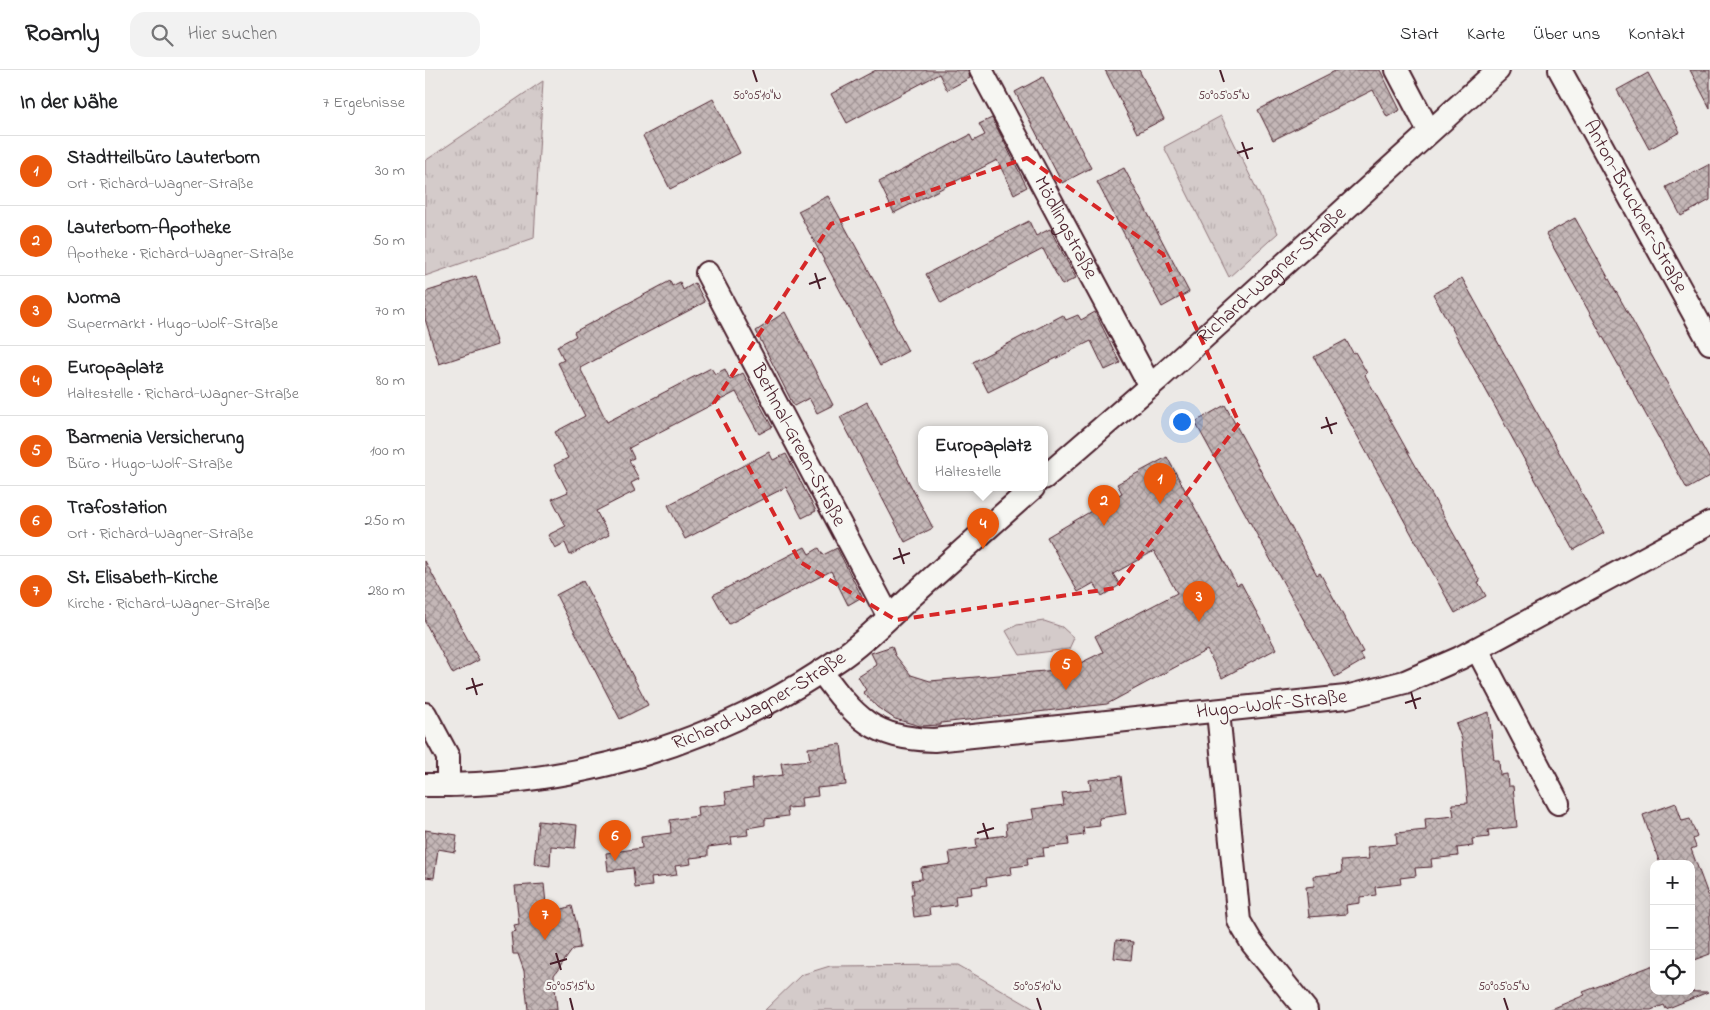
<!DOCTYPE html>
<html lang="de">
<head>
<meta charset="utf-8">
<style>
	body { margin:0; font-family:"Indie Flower",sans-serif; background:#f2f2f2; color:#202124 }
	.controls { position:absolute; right:15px; bottom:15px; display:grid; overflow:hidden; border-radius:10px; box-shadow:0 5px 20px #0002 }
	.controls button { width:45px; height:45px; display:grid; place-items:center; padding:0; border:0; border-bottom:1px solid #e0e0e0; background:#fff; color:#202124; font:25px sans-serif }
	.you { position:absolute; left:756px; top:351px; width:18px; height:18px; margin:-12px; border:4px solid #fff; border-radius:50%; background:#1a73e8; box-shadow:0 0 0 8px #1a73e833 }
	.badge { display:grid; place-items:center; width:32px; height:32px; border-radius:50%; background:#ea580c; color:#fff; font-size:16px; font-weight:700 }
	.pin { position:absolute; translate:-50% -41px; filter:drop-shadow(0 1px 2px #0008) }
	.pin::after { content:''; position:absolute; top:26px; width:18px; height:15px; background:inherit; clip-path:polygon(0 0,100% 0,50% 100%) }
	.popup { position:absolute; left:493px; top:356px; width:130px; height:65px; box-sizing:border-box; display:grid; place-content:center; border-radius:10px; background:#fff; filter:drop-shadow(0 1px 4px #0005); font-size:16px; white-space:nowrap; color:#757577 }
	.popup b { font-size:19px; color:#202124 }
	.popup::after { content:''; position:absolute; left:50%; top:100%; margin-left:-10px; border:10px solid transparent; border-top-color:#fff }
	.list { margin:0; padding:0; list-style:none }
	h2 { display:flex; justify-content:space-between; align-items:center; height:65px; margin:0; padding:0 20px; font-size:21px }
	h2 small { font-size:16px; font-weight:400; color:#757577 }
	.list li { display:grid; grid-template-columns:32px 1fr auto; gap:15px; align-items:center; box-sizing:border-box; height:70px; padding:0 20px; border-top:1px solid #e0e0e0 }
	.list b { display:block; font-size:19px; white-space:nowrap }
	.list p { margin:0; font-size:16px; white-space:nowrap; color:#757577 }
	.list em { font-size:16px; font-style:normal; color:#757577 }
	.icon { flex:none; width:28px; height:28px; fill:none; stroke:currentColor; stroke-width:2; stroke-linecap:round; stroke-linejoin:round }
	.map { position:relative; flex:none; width:1285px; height:940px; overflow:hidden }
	header { display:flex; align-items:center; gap:30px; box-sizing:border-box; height:70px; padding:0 25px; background:#fff; border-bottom:1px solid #e0e0e0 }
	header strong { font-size:24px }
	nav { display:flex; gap:28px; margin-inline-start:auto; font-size:18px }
	.search { width:350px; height:45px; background:#f2f2f2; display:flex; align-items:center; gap:12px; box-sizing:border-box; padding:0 18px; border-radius:15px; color:#757577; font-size:19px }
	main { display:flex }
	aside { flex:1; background:#fff }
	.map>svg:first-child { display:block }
	.park { fill:url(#park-tufts); stroke:#8f757a }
	.building { fill:url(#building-cross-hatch); stroke:#4a1f2b }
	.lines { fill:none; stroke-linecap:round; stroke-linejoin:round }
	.minor-casing { stroke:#4a1f2b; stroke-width:26 }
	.minor { stroke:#f6f6f2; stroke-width:22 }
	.marked { fill:none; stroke:#d62828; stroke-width:4; stroke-dasharray:10 6; stroke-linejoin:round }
	.ticks { fill:none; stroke:#4a1f2b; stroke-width:2 }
	.labels { text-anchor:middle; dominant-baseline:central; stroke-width:4.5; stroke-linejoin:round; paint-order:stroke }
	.street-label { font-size:20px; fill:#4a1f2b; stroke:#f6f6f2 }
	.ticks-label { font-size:12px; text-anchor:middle; fill:#4a1f2b; stroke:#f6f6f2; stroke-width:4.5; stroke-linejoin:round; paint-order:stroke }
</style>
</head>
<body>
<header>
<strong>Roamly</strong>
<div class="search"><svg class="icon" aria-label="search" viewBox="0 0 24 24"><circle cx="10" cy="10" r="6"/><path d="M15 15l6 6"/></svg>Hier suchen</div>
<nav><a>Start</a><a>Karte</a><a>Über uns</a><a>Kontakt</a></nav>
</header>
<main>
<aside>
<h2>In der Nähe<small>7 Ergebnisse</small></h2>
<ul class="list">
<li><span class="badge">1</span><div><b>Stadtteilbüro Lauterborn</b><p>Ort · Richard-Wagner-Straße</p></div><em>30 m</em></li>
<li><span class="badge">2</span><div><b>Lauterborn-Apotheke</b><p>Apotheke · Richard-Wagner-Straße</p></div><em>50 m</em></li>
<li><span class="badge">3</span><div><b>Norma</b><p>Supermarkt · Hugo-Wolf-Straße</p></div><em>70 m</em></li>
<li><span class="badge">4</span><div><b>Europaplatz</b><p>Haltestelle · Richard-Wagner-Straße</p></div><em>80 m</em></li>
<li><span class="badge">5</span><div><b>Barmenia Versicherung</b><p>Büro · Hugo-Wolf-Straße</p></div><em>100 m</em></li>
<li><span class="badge">6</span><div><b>Trafostation</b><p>Ort · Richard-Wagner-Straße</p></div><em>250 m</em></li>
<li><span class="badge">7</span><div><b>St. Elisabeth-Kirche</b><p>Kirche · Richard-Wagner-Straße</p></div><em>280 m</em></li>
</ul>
</aside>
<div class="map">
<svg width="1285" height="940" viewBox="0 0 1285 940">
	<defs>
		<pattern id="park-tufts" width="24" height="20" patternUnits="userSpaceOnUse" patternTransform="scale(1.25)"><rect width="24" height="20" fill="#d4cbca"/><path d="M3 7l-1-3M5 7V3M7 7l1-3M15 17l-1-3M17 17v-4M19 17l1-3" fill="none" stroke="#b8aeae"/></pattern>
		<pattern id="building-cross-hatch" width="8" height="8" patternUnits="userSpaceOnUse" patternTransform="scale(1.25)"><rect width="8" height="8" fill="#c4b7b7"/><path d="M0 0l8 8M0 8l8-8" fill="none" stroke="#a19495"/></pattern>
	</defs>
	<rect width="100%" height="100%" fill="#ece9e6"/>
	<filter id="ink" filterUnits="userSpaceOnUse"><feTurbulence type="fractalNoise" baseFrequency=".02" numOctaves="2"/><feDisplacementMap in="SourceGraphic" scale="10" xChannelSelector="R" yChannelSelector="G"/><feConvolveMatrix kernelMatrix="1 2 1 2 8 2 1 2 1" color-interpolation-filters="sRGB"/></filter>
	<g filter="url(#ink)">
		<!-- park -->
		<path class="park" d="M118 11 109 168 0 206V91Z
			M796 46 853 163 804 207 739 77Z
			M619 551 637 557 649 568 644 579 595 585 581 561 592 555Z
			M533 895 611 940H340L376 905 405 896Z"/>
		<!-- building -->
		<path class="building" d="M451 0H543L545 8 522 20 514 4 422 53 406 24Z
			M680 0H714L739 49 712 63Z
			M912 0H955L975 40 962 47 948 20 848 70 833 40Z
			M1265 0H1285V38Z
			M1223 3 1255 62 1224 79 1192 20Z
			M618 7 666 98 637 113 590 22Z
			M288 29 315 83 245 119 218 66Z
			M567 48 602 117 589 124 572 90 469 143 454 112 545 65 548 71 560 65 554 54Z
			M1285 94V130L1256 146 1241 117Z
			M699 98 764 222 737 237 672 112Z
			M403 126 454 219 469 249 467 250 483 281 455 296 373 141Z
			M1150 148 1285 390V406L1262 419 1121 164Z
			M604 151 611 166 625 159 651 208 637 215 618 179 516 233 501 204Z
			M51 206 72 275 14 294 0 249V222Z
			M1037 208 1179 463 1149 480 1008 224Z
			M245 211 247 216 255 212 258 220 270 213 280 232 155 298 182 352 286 298 290 304 300 299 305 310 318 303 347 357 334 364 311 322 204 378 209 388 204 390 214 409 206 413 210 421 171 441 184 465 145 485 140 473 130 478 123 465 141 456 127 429 143 422 129 395 143 388 130 362 160 346 133 293 139 290 132 276 151 266 149 262Z
			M360 242 408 335 392 343 384 328 369 336 331 261Z
			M670 242 695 293 680 300 666 271 563 322 548 292 638 245 641 250 653 245 656 250Z
			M921 270 928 283 930 282 942 303 940 305 1055 511 1053 512 1061 526 1030 543 889 287Z
			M442 332 508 458 480 472 415 347Z
			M800 335 892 505 895 503 938 582 935 583 939 590 910 607 770 352Z
			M344 382 348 390 361 384 391 441 377 448 361 417 260 469 243 435Z
			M742 387 812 515 816 513 851 579 797 608 782 580 682 634 516 653V655L495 656 470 649 452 637 438 622 441 620 433 607 452 595 446 583 467 576 470 585 486 605 505 611 643 599 678 582 670 566 752 523 729 481 688 504 695 515 677 526 669 513 653 522 622 467 697 423 692 414Z
			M380 477 384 484 394 478 398 485 412 478 437 527 423 535 406 501 304 554 288 525Z
			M0 491 54 590 28 604 0 552Z
			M158 511 223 635 195 649 131 525Z
			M1064 642 1069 690H1074L1075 705 1082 704 1083 716H1088L1092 757 1063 760 1064 767 1047 769 1048 776 1032 778 1033 786 1006 789 1007 797 990 798 991 806 975 808 976 814 950 817 951 825 935 827V833L921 835 922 844 884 847 881 817 889 816 888 806 917 803 916 791 944 789 942 777 972 774 971 763 1001 760 1000 749 1029 746 1027 734 1043 733 1037 670 1031 654Z
			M416 674 421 715 392 718 393 726 376 728 377 737 362 738 363 746 340 749V755L322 758 323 765 306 767 307 774 283 777V786L265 788 266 794 250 796 252 805 226 808 227 816 210 818 208 798 183 801 181 783 217 778 216 767 246 763 245 750 273 746 272 737 302 734 300 722 328 718 327 709 358 705 356 693 385 690 383 678Z
			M696 706 701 744 674 748 675 756 658 758 659 765 643 767 644 775 618 778 619 786 602 788 603 795 586 797 587 804 561 808 562 815 546 817 547 824 530 826 531 835 504 838 505 845 489 847 486 824H489L487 810 497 809 496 798 526 794 524 782 552 778 551 769 582 765 581 753 609 749 607 739 639 735 637 723 666 720 664 710Z
			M1251 733 1257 751 1265 749 1272 767 1268 769 1271 777 1266 779 1285 830V884L1266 891V794H1235L1218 745Z
			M113 751 152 755 150 778 126 776 125 796 109 794Z
			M0 760 32 765 30 782 13 779 9 808 0 807Z
			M119 814 122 844 147 836 152 855 155 878 148 879 129 905 132 940H103L99 901 93 884H88L86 862 91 861 89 855 94 854 90 816Z
			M691 870 708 872 706 890 689 888Z
			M1229 895V921L1283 922 1241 939 1239 935 1226 940H1124L1160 925 1158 922Z"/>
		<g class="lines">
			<defs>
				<g id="minor">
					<path id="s1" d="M556 0 725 316"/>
					<path d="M972 0 1004 61"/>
					<path id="s2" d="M1135 0 1285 273"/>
					<path id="s3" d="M282 203 464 547"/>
					<path id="s4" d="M619 408 732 310 1073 0"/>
					<path d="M1052 579 1133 733"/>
					<path id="s5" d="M396 601C431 649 448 668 509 670L921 627 980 612 1035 588 1285 453"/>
					<path d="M793 642 814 851 827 873 881 940"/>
					<path d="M0 644 23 687V715"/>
					<path id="s6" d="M0 715C149 717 293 674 416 588 441 571 464 547 487 526 527 490 567 454 608 418"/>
				</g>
			</defs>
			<!-- minor casing -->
			<use href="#minor" class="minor-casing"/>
			<!-- minor -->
			<use href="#minor" class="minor"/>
		</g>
	</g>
	<!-- marked area -->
	<path class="marked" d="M602 88 738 184 814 353 691 518 471 550 375 492 289 333 406 154Z"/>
	<!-- ticks -->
	<path class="ticks" d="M328 0 332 12M795 0 799 12M817 72 823 89M812 83 828 78M390 203 395 219M384 214 401 208M901 347 907 364M896 358 912 353M474 478 479 494M468 489 485 483M47 608 52 625M41 619 58 614M986 622 991 639M980 633 996 628M558 753 563 769M552 763 569 758M131 883 136 900M125 894 142 889M145 928 148 940M612 928 616 940M1079 928 1083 940"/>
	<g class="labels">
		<!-- street labels -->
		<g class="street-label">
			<text stroke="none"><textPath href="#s2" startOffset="156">Anton-Bruckner-Straße</textPath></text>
			<text stroke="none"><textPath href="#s1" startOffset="179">Mödlingstraße</textPath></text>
			<text stroke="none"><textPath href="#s4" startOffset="305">Richard-Wagner-Straße</textPath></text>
			<text stroke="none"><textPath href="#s3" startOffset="195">Bethnal-Green-Straße</textPath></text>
			<text stroke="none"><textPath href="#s6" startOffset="349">Richard-Wagner-Straße</textPath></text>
			<text stroke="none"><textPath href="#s5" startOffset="479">Hugo-Wolf-Straße</textPath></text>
		</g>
	</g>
	<g class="ticks-label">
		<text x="332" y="29">50°05'10"N</text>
		<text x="799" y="29">50°05'05"N</text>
		<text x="145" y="920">50°05'15"N</text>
		<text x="612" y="920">50°05'10"N</text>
		<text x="1079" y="920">50°05'05"N</text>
	</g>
</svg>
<div class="controls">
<button>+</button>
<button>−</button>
<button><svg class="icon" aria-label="locate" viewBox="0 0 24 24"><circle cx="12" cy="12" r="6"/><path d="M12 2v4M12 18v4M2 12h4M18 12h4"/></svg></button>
</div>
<div class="you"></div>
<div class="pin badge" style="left:735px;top:434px">1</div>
<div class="pin badge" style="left:679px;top:456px">2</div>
<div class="pin badge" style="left:774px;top:552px">3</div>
<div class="pin badge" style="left:558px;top:479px">4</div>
<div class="popup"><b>Europaplatz</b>Haltestelle</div>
<div class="pin badge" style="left:641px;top:620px">5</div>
<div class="pin badge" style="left:190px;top:791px">6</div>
<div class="pin badge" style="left:120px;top:870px">7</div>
</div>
</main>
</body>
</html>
